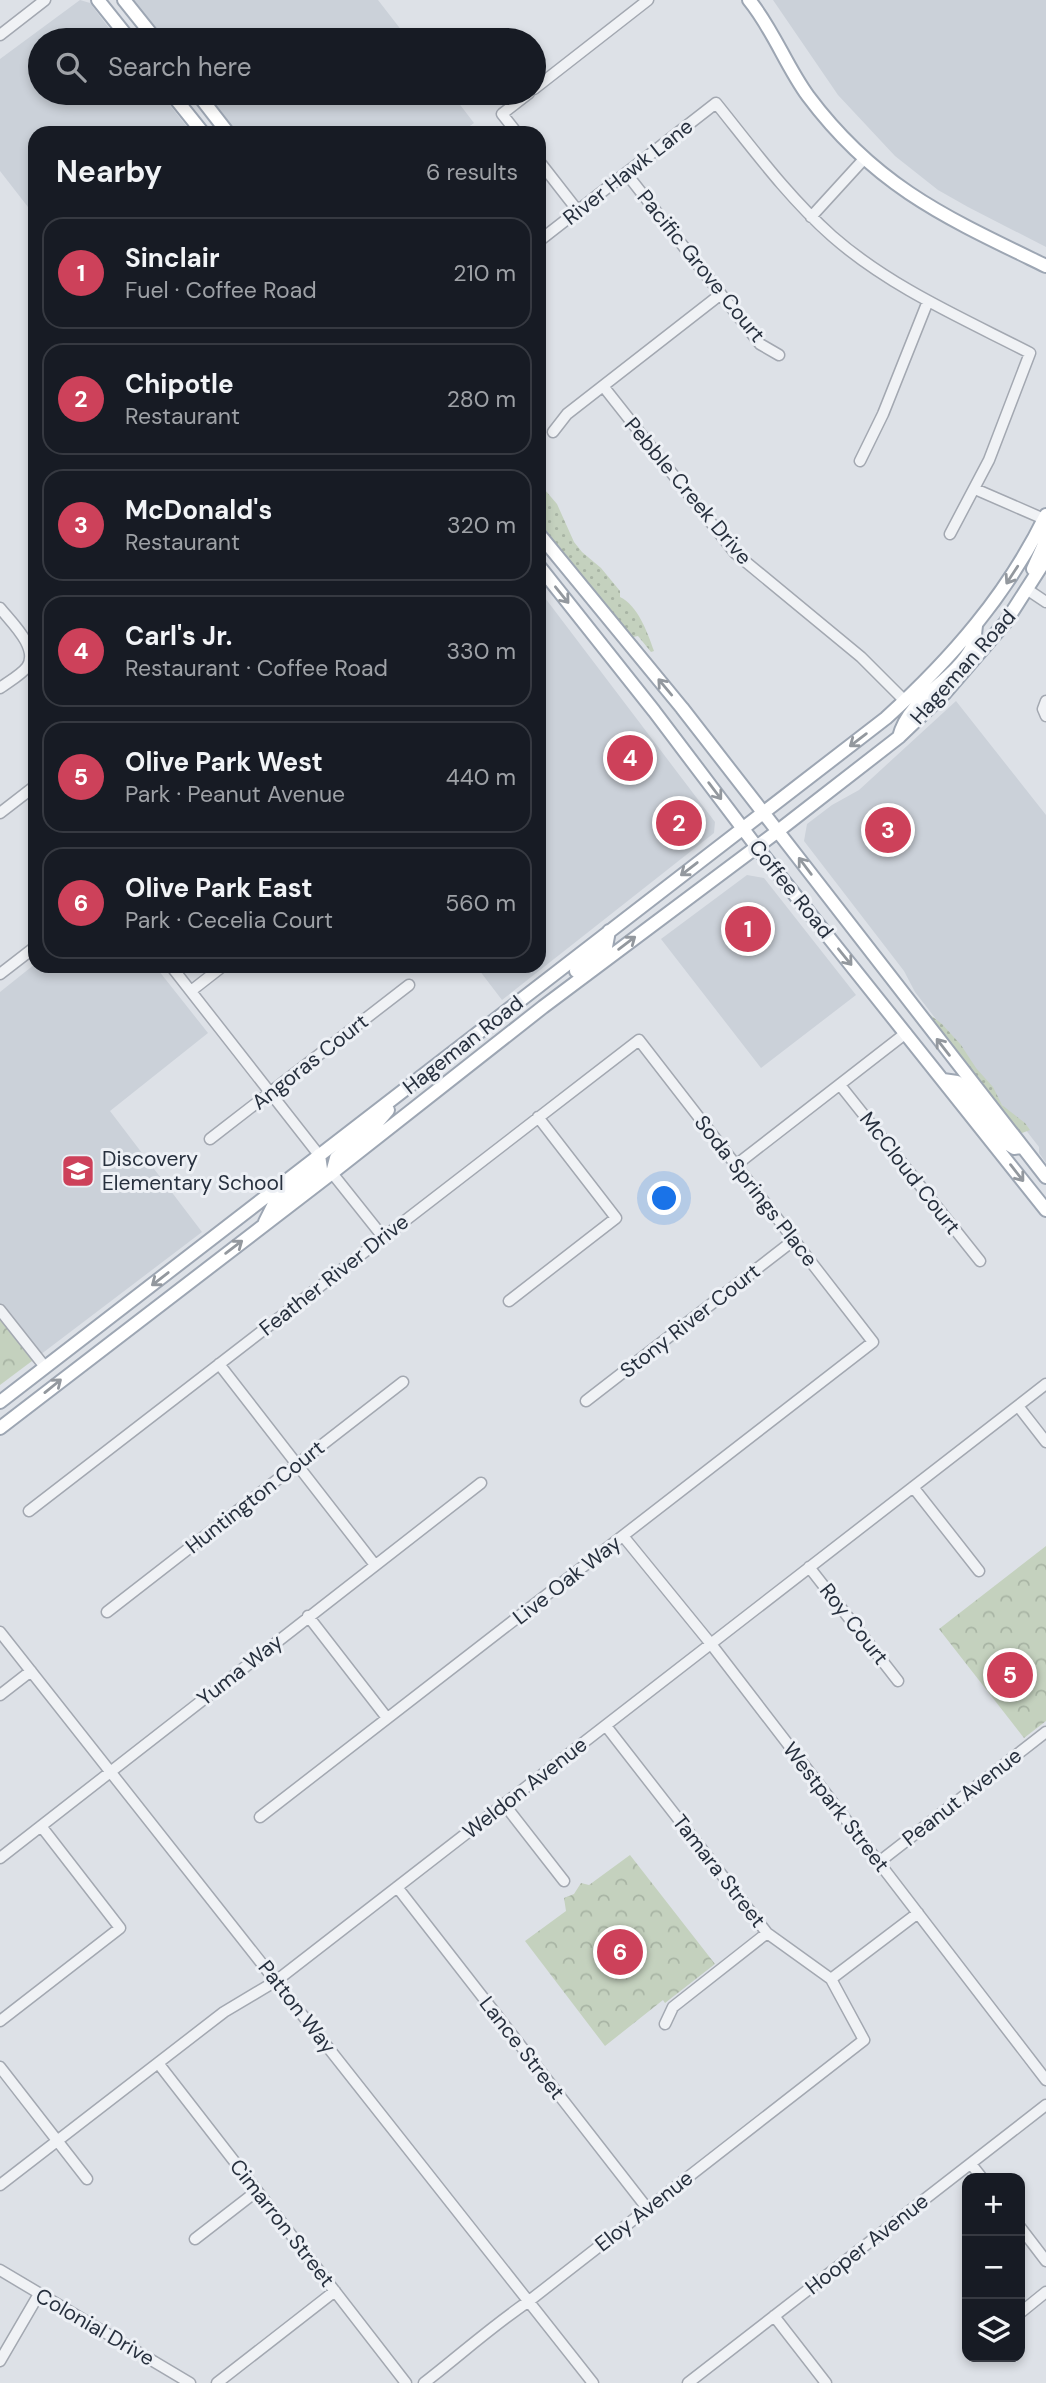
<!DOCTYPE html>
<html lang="en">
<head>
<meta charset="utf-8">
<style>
	body { margin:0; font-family:"DM Sans",sans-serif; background:#20242c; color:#f1f3f6 }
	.controls { position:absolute; right:21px; bottom:21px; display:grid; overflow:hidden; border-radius:14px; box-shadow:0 4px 10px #0003 }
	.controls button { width:63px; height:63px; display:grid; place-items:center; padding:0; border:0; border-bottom:2px solid #363941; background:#171b24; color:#f1f3f6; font:35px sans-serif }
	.you { position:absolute; left:665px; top:1199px; width:24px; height:24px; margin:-18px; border:5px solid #fff; border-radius:50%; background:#1a73e8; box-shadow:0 0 0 10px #1a73e833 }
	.badge { display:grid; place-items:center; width:46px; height:46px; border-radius:50%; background:#cd415a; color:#fff; font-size:23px; font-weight:700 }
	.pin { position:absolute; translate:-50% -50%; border:4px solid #fff; box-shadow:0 2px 7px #0006 }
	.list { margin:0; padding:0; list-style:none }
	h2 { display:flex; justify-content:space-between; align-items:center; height:91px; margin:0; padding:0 28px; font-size:30px }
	h2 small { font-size:23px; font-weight:400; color:#9ea1a6 }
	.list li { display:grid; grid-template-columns:46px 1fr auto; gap:21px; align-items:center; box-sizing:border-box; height:112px; margin:0 14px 14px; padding:0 14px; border:2px solid #363941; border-radius:21px }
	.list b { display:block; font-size:26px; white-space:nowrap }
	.list p { margin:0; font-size:23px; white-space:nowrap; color:#9ea1a6 }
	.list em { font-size:23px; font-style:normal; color:#9ea1a6 }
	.icon { flex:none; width:38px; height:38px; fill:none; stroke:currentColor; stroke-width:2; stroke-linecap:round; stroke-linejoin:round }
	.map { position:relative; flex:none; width:1046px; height:2383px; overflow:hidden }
	.search { position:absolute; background:#171b24; box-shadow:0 4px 10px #0003; left:28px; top:28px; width:518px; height:77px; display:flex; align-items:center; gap:18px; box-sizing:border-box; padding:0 24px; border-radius:38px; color:#9ea1a6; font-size:26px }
	.panel { position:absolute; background:#171b24; box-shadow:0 4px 10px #0003; left:28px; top:126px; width:518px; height:847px; border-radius:21px }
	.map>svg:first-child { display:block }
	.built { fill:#cbd1d9 }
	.grass { fill:url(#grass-dots) }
	.park { fill:url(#park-crowns) }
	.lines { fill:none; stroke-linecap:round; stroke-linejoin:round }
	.minor-casing { stroke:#a3a8b1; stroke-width:13 }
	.major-casing { stroke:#9da6b3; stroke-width:16 }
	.minor { stroke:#f0f2f5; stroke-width:10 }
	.major { stroke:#fff; stroke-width:12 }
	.oneway { stroke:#93989e }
	.labels { text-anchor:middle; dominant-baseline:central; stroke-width:6; stroke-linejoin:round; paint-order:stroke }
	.street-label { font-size:21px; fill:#27303e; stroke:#edf0f5 }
	.poi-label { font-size:21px; fill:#27303e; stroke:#edf0f5; text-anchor:start }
</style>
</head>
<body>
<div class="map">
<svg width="1046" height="2383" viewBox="0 0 1046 2383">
	<defs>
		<pattern id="grass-dots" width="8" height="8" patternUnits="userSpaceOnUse" patternTransform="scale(1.75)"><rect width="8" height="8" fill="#c4d1be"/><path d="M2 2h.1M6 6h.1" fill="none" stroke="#a8b4a4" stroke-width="1.8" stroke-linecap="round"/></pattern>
		<pattern id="park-crowns" width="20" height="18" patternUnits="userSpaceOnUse" patternTransform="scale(1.75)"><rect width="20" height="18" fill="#c4d1be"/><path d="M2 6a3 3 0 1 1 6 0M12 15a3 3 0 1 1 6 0" fill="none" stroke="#a8b4a4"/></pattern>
	</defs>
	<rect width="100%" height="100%" fill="#dde1e7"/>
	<!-- built -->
	<path class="built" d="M80 0 90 3 118 40H40V93H160L192 133H35V216L0 171V59Z
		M131 0H378L409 40H162Z
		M773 0H1046V247L968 207 938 190 895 156 838 95Z
		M203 93H451L474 123 460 133H234Z
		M539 590 715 822 714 833 502 1000 476 966H539Z
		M956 701 1046 815V1163L1039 1153V1147L1025 1129 1020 1128 915 992 904 971 804 841 807 824 832 805 859 790Z
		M747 875 764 878 856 995 761 1068 661 939Z
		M35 964V966H155L208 1033 110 1111 202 1232 36 1358 0 1313V992Z"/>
	<!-- grass -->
	<path class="grass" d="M539 483 557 504 574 542 582 552 601 568 620 591V597C638 606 647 631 654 651L651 652 638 636 633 637 539 523Z
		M925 1011 942 1024 961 1045 976 1068 993 1087 1002 1105 1025 1123 1030 1130 1022 1133 1018 1131Z"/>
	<!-- park -->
	<path class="park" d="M0 1313 36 1358 0 1385Z
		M1046 1546V1721L1024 1738 939 1629Z
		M630 1855 715 1964 665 2003 663 2000 605 2046 525 1941 566 1911 564 1898 574 1894 581 1883 589 1885Z"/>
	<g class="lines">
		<defs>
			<path id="minor" d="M0 35 45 0
				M534 89 648 0
				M517 133 502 114 529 93
				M539 161 578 211
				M626 173 760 344 779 355
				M811 217 864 159
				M539 241 716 103C753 149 788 197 832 236 890 287 962 318 1030 353L989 460 950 534
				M603 386 735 553 861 657 905 701
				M553 432 567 414 721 294
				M860 461 883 414 928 301
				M975 489 1044 519
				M1028 590 1046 602
				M0 608C10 621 40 648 27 667 21 675 8 682 0 688
				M1046 701 1043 709 1046 716
				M0 813 35 786
				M171 966 319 1155
				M0 974 35 947
				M191 991 223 966
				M840 1085 980 1261
				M210 1139 409 985
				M736 1165 906 1033
				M332 1173 383 1237
				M509 1301 616 1218 538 1117
				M0 1310 45 1367
				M219 1364 375 1565
				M586 1401 794 1240
				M1018 1406 1046 1442
				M913 1487 979 1571
				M29 1511 639 1040 873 1342 260 1817
				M623 1536 711 1644 1046 2080
				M809 1567 898 1681
				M107 1612 403 1382
				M308 1616 387 1718
				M0 1632 593 2383
				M0 1695 31 1671
				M504 1804 564 1881
				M0 1858 481 1483
				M879 1862 1046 1732
				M397 1887 647 2208
				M831 1979 918 1913
				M0 2021 120 1928 41 1826
				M665 2024 673 2007 767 1933
				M158 2063 406 2383
				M0 2067 87 2179
				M971 2164 982 2178
				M0 2185 224 2012 276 1981 1046 1384
				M1020 2227 1046 2261
				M195 2239 257 2191
				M0 2270 190 2383
				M1020 2313 1046 2292
				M774 2316 826 2383
				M0 2361 39 2294
				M217 2383 335 2291
				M424 2383C459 2356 492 2326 529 2301L864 2040 831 1979 767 1933 606 1726
				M688 2383 1046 2105"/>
			<path id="major" d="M98 0 130 40
				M124 0 156 40
				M749 0C773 29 786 66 808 96 876 187 947 218 1046 266
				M171 93 203 133
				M197 93 228 133
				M539 534 682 708 1046 1177
				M539 566 654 711 756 846 1046 1210
				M1033 569 1046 540 1044 520
				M899 737C909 697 954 682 972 647 975 642 975 632 976 626
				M576 971 606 947 609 931
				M943 1080 957 1082 1006 1143 1014 1148 1022 1147
				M332 1173 336 1158 376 1124 388 1110
				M265 1222 273 1206 321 1169 319 1155
				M0 1402 886 718C951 659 1007 595 1046 515
				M0 1428 332 1173 543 1007 778 831 899 737 944 694 1005 623 1046 559"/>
		</defs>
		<!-- minor casing -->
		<use href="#minor" class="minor-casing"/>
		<!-- major casing -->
		<use href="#major" class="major-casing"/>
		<!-- minor -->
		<use href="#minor" class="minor"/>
		<!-- major -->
		<use href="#major" class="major"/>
	</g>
	<!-- one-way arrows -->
	<defs><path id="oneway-shaft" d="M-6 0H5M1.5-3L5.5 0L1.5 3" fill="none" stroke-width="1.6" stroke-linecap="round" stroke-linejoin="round" transform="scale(1.75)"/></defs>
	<g class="oneway">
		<use href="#oneway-shaft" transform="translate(1012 575) rotate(123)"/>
		<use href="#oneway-shaft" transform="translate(562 595) rotate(51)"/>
		<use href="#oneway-shaft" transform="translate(665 687) rotate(-130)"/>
		<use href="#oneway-shaft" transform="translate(858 740) rotate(143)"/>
		<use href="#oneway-shaft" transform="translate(715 791) rotate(53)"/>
		<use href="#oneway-shaft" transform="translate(805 866) rotate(-127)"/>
		<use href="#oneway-shaft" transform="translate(689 869) rotate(142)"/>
		<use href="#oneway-shaft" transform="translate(627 943) rotate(-37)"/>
		<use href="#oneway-shaft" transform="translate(845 957) rotate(51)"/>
		<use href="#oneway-shaft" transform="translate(943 1047) rotate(-128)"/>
		<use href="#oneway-shaft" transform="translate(1017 1173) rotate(52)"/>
		<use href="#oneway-shaft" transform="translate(234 1247) rotate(-37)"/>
		<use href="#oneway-shaft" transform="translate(160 1279) rotate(142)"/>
		<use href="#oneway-shaft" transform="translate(53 1386) rotate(-39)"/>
	</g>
	<!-- icons -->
	<defs>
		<symbol id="school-square" viewBox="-11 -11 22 22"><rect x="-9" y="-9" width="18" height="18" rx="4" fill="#cd415a" stroke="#edf0f5"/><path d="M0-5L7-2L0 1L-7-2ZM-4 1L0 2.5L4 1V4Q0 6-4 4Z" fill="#fff"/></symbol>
	</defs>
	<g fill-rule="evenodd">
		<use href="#school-square" x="59" y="1152" width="38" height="38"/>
	</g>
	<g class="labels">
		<!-- street labels -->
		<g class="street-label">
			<text transform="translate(628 172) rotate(-38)">River Hawk Lane</text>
			<text transform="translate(701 266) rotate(51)">Pacific Grove Court</text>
			<text transform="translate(688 491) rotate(50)">Pebble Creek Drive</text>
			<text transform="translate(963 667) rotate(-48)">Hageman Road</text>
			<text transform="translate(791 889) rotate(51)">Coffee Road</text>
			<text transform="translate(463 1045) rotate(-38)">Hageman Road</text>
			<text transform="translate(310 1062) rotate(-38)">Angoras Court</text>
			<text transform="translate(910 1173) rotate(52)">McCloud Court</text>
			<text transform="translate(756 1191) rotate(52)">Soda Springs Place</text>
			<text transform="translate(334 1275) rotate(-38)">Feather River Drive</text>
			<text transform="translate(690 1321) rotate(-38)">Stony River Court</text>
			<text transform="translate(255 1497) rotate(-38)">Huntington Court</text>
			<text transform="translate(567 1580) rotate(-38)">Live Oak Way</text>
			<text transform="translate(854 1624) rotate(52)">Roy Court</text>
			<text transform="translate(240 1670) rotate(-38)">Yuma Way</text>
			<text transform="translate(525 1788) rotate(-38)">Weldon Avenue</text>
			<text transform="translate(962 1797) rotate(-38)">Peanut Avenue</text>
			<text transform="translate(836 1807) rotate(52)">Westpark Street</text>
			<text transform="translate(719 1871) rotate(52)">Tamara Street</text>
			<text transform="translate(297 2007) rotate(52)">Patton Way</text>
			<text transform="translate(522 2048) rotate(52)">Lance Street</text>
			<text transform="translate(644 2211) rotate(-38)">Eloy Avenue</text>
			<text transform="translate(282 2223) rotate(52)">Cimarron Street</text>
			<text transform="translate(867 2244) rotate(-38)">Hooper Avenue</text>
			<text transform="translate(95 2327) rotate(30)">Colonial Drive</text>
		</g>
		<!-- poi labels -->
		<g class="poi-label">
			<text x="102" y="1159">Discovery<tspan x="102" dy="24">Elementary School</tspan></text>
		</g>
	</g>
</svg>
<div class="controls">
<button>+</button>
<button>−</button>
<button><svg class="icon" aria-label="layers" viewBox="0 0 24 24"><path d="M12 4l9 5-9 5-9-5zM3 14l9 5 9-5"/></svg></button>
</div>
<div class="you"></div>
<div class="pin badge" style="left:748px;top:929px">1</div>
<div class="pin badge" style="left:679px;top:823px">2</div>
<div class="pin badge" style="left:888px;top:830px">3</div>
<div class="pin badge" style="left:630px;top:758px">4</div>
<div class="pin badge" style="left:1010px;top:1675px">5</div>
<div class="pin badge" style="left:620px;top:1952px">6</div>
<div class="search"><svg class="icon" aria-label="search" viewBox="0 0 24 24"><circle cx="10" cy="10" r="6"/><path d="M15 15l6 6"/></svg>Search here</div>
<section class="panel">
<h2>Nearby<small>6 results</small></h2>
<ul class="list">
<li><span class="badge">1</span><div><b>Sinclair</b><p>Fuel · Coffee Road</p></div><em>210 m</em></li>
<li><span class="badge">2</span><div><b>Chipotle</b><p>Restaurant</p></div><em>280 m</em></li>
<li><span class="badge">3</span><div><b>McDonald's</b><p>Restaurant</p></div><em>320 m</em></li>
<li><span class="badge">4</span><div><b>Carl's Jr.</b><p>Restaurant · Coffee Road</p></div><em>330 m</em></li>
<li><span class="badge">5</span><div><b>Olive Park West</b><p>Park · Peanut Avenue</p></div><em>440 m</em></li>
<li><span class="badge">6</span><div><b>Olive Park East</b><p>Park · Cecelia Court</p></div><em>560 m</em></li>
</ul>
</section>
</div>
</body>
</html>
